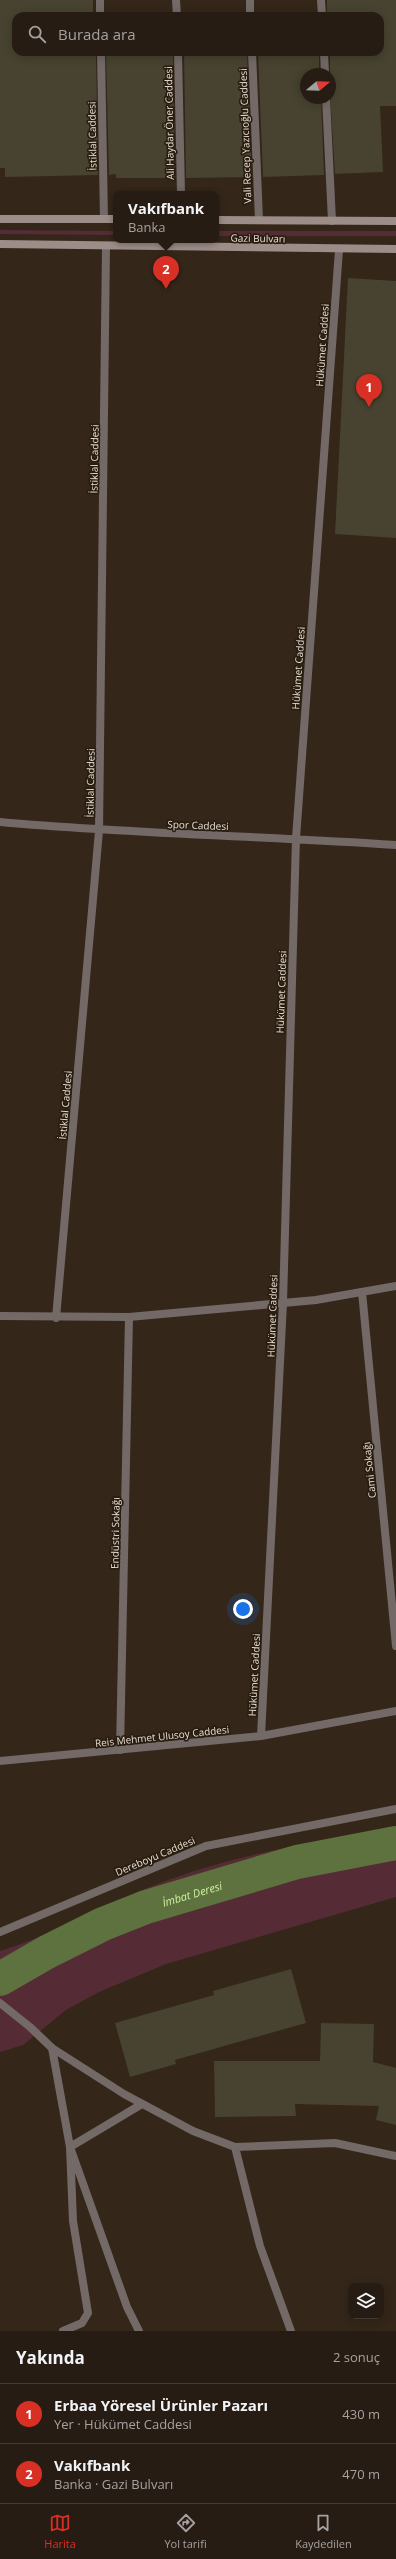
<!DOCTYPE html>
<html lang="tr">
<head>
<meta charset="utf-8">
<style>
	body { margin:0; font-family:"Open Sans",sans-serif; background:#2f251c; color:#f1f3f6 }
	.controls { position:absolute; right:12px; bottom:12px; display:grid; overflow:hidden; border-radius:8px; box-shadow:0 2px 10px #0003 }
	.controls button { width:36px; height:36px; display:grid; place-items:center; padding:0; border:0; border-bottom:1px solid #433a33; background:#271c13; color:#f1f3f6; font:20px sans-serif }
	.compass { position:absolute; left:300px; top:68px; width:36px; height:36px; border-radius:50%; background:#271c13; box-shadow:0 2px 10px #0003; rotate:71deg }
	.you { position:absolute; left:243px; top:1609px; width:14px; height:14px; margin:-10px; border:3px solid #fff; border-radius:50%; background:#1a73e8; box-shadow:0 0 0 6px #1a73e833 }
	.badge { display:grid; place-items:center; width:26px; height:26px; border-radius:50%; background:#d93025; color:#fff; font-size:13px; font-weight:700 }
	.pin { position:absolute; translate:-50% -33px; filter:drop-shadow(0 1px 2px #0008) }
	.pin::after { content:''; position:absolute; top:21px; width:14px; height:12px; background:inherit; clip-path:polygon(0 0,100% 0,50% 100%) }
	.popup { position:absolute; left:113px; top:191px; width:106px; height:52px; box-sizing:border-box; display:grid; place-content:center; border-radius:8px; background:#271c13; filter:drop-shadow(0 1px 3px #0005); font-size:13px; white-space:nowrap; color:#a4a1a0 }
	.popup b { font-size:15px; color:#f1f3f6 }
	.popup::after { content:''; position:absolute; left:50%; top:100%; margin-left:-8px; border:8px solid transparent; border-top-color:#271c13 }
	.list { margin:0; padding:0; list-style:none }
	h2 { display:flex; justify-content:space-between; align-items:center; height:52px; margin:0; padding:0 16px; font-size:17px }
	h2 small { font-size:13px; font-weight:400; color:#a4a1a0 }
	.list li { display:grid; grid-template-columns:26px 1fr auto; gap:12px; align-items:center; box-sizing:border-box; height:60px; padding:0 16px; border-top:1px solid #433a33 }
	.list b { display:block; font-size:15px; white-space:nowrap }
	.list p { margin:0; font-size:13px; white-space:nowrap; color:#a4a1a0 }
	.list em { font-size:13px; font-style:normal; color:#a4a1a0 }
	.icon { flex:none; width:22px; height:22px; fill:none; stroke:currentColor; stroke-width:2; stroke-linecap:round; stroke-linejoin:round }
	.map { position:relative; flex:none; width:396px; height:2331px; overflow:hidden }
	.search { position:absolute; background:#271c13; box-shadow:0 2px 10px #0003; left:12px; right:12px; top:12px; height:44px; display:flex; align-items:center; gap:10px; box-sizing:border-box; padding:0 14px; border-radius:12px; color:#a4a1a0; font-size:15px }
	.sheet { height:172px; background:#271c13 }
	nav { display:flex; justify-content:space-around; align-items:center; box-sizing:border-box; height:56px; border-top:1px solid #433a33; background:#271c13; font-size:11px; color:#a4a1a0 }
	nav a { display:grid; justify-items:center; gap:2px }
	nav .on { color:#d93025 }
	.map>svg:first-child { display:block }
	.green { fill:#552c35 }
	.lines { fill:none; stroke-linecap:round; stroke-linejoin:round }
	.river { stroke:#5d723e; stroke-width:34 }
	.building { fill:#474330 }
	.minor { stroke:#736966; stroke-width:8 }
	.tertiary { stroke:#736966; stroke-width:8 }
	.secondary { stroke:#9d8d88; stroke-width:8 }
	.labels { text-anchor:middle; dominant-baseline:central; stroke-width:3.5; stroke-linejoin:round; paint-order:stroke }
	.street-label { font-size:10px; fill:#e7ded6; stroke:#291d0f }
	.water-label { font-size:11px; font-style:italic; fill:#cef0a0; stroke:#291d0f }
</style>
</head>
<body>
<div class="map">
<svg width="396" height="2331" viewBox="0 0 396 2331">
	<rect width="100%" height="100%" fill="#342619"/>
	<!-- green -->
	<path class="green" d="M0 230 116 231V235L0 234Z
		M216 231H396V236H216Z
		M396 1829V1897L166 1964 99 1992 66 2010 23 2045 0 2052V1951C58 1933 111 1901 168 1880 242 1853 318 1841 396 1829Z"/>
	<g class="lines">
		<!-- river -->
		<path class="river" id="s1" d="M0 1979 47 1952 103 1924 146 1907 297 1862 396 1843"/>
	</g>
	<!-- building -->
	<path class="building" d="M0 0H93V16H16V52H96L98 175 5 177V168H0Z
		M327 0H396V106H380L383 172 335 174 330 94V52H380V16H327Z
		M106 52H173L175 178H116V174L109 175Z
		M184 52H247L252 177 186 178Z
		M258 52H319V74H306V98H321L324 175 263 177Z
		M348 278 396 281V538L335 534Z
		M291 1969 306 2023 175 2060 176 2064 130 2077 115 2023 214 1995 213 1991Z
		M321 2023 374 2024 373 2062 396 2068V2125L376 2120 379 2106 295 2104 296 2116 215 2117 214 2061H320Z"/>
	<g class="lines">
		<!-- minor -->
		<path class="minor" d="M362 1292 396 1646
			M120 1750 129 1317
			M0 2003 30 2027 52 2048 124 2094 193 2131 235 2147 335 2143 396 2156
			M52 2048 70 2147 127 2307 139 2331
			M235 2147 260 2246 291 2331
			M63 2331 82 2323 88 2313 73 2221 70 2147 142 2104"/>
		<!-- tertiary -->
		<path class="tertiary" d="M100 0V16
			M176 0 177 16
			M250 0V16
			M321 0 322 16
			M101 52 104 219
			M178 52 181 194
			M252 52 259 220
			M324 52 325 74
			M326 98 332 221
			M0 822C132 834 264 836 396 845
			M0 1316 129 1317 316 1300 396 1286
			M56 1318 99 831 106 246
			M261 1736 283 1303 296 838 339 250
			M0 1761 261 1736 396 1711
			M0 1932 206 1846 396 1809"/>
		<!-- secondary -->
		<path class="secondary" d="M0 219H116
			M216 220 396 221
			M0 244 396 249"/>
	</g>
	<g class="labels">
		<!-- street labels -->
		<g class="street-label">
			<text transform="translate(169 123) rotate(-91)">Ali Haydar Öner Caddesi</text>
			<text transform="translate(92 136) rotate(-91)">İstiklal Caddesi</text>
			<text transform="translate(245 136) rotate(-92)">Vali Recep Yazıcıoğlu Caddesi</text>
			<text transform="translate(258 238) rotate(1)">Gazi Bulvarı</text>
			<text transform="translate(322 345) rotate(-86)">Hükümet Caddesi</text>
			<text transform="translate(94 459) rotate(-89)">İstiklal Caddesi</text>
			<text transform="translate(298 668) rotate(-86)">Hükümet Caddesi</text>
			<text transform="translate(90 783) rotate(-89)">İstiklal Caddesi</text>
			<text transform="translate(198 825) rotate(2)">Spor Caddesi</text>
			<text transform="translate(281 992) rotate(-88)">Hükümet Caddesi</text>
			<text transform="translate(65 1105) rotate(-85)">İstiklal Caddesi</text>
			<text transform="translate(272 1316) rotate(-88)">Hükümet Caddesi</text>
			<text transform="translate(369 1470) rotate(-96)">Cami Sokağı</text>
			<text transform="translate(115 1533) rotate(-89)">Endüstri Sokağı</text>
			<text transform="translate(254 1675) rotate(-87)">Hükümet Caddesi</text>
			<text transform="translate(162 1736) rotate(-6)">Reis Mehmet Ulusoy Caddesi</text>
			<text transform="translate(155 1856) rotate(-23)">Dereboyu Caddesi</text>
		</g>
		<!-- water labels -->
		<g class="water-label">
			<text stroke="none"><textPath href="#s1" startOffset="211">İmbat Deresi</textPath></text>
		</g>
	</g>
</svg>
<div class="controls">
<button><svg class="icon" aria-label="layers" viewBox="0 0 24 24"><path d="M12 4l9 5-9 5-9-5zM3 14l9 5 9-5"/></svg></button>
</div>
<svg class="compass" viewBox="-18 -18 36 36"><path d="M0-13l5 13h-10z" fill="#e53935"/><path d="M0 13l5-13h-10z" fill="#a4a1a0"/></svg>
<div class="you"></div>
<div class="pin badge" style="left:369px;top:407px">1</div>
<div class="pin badge" style="left:166px;top:289px">2</div>
<div class="popup"><b>Vakıfbank</b>Banka</div>
<div class="search"><svg class="icon" aria-label="search" viewBox="0 0 24 24"><circle cx="10" cy="10" r="6"/><path d="M15 15l6 6"/></svg>Burada ara</div>
</div>
<section class="sheet">
<h2>Yakında<small>2 sonuç</small></h2>
<ul class="list">
<li><span class="badge">1</span><div><b>Erbaa Yöresel Ürünler Pazarı</b><p>Yer · Hükümet Caddesi</p></div><em>430 m</em></li>
<li><span class="badge">2</span><div><b>Vakıfbank</b><p>Banka · Gazi Bulvarı</p></div><em>470 m</em></li>
</ul>
</section>
<nav>
<a class="on"><svg class="icon" aria-label="map" viewBox="0 0 24 24"><path d="M3 6l6-2 6 2 6-2v14l-6 2-6-2-6 2zM9 4v14M15 6v14"/></svg>Harita</a>
<a><svg class="icon" aria-label="directions" viewBox="0 0 24 24"><path d="M12 3l9 9-9 9-9-9zM9 14v-3h6M13 9l2 2-2 2"/></svg>Yol tarifi</a>
<a><svg class="icon" aria-label="saved" viewBox="0 0 24 24"><path d="M7 4h10v16l-5-4-5 4z"/></svg>Kaydedilen</a>
</nav>
</body>
</html>
